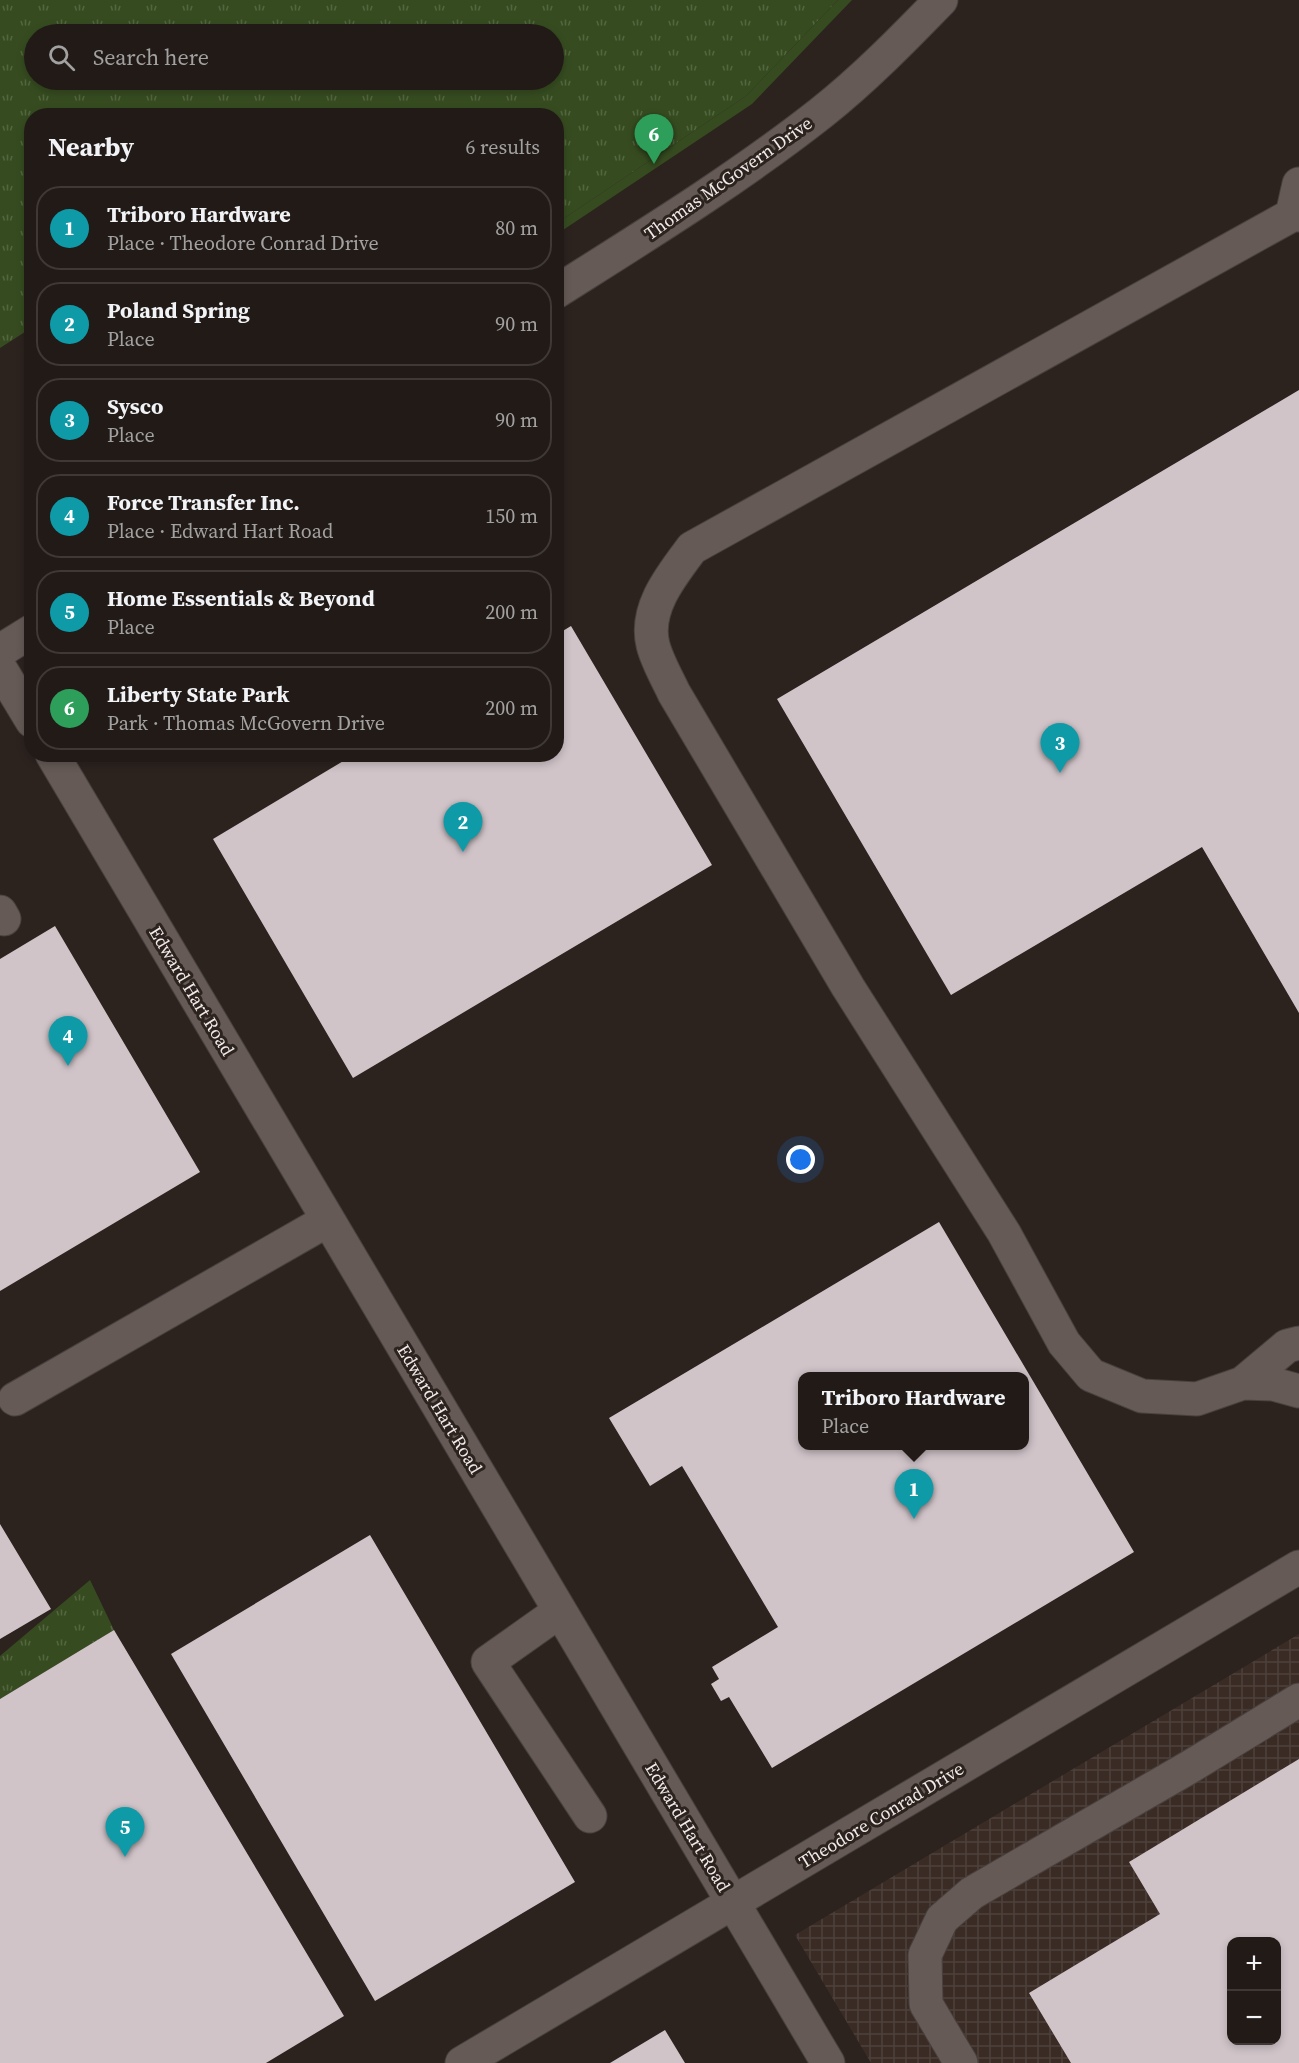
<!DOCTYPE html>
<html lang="en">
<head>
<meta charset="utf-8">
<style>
	body { margin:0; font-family:"Source Serif 4",serif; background:#292320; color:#f1f3f6 }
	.controls { position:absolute; right:18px; bottom:18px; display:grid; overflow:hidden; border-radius:12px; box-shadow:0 3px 9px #0003 }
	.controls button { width:54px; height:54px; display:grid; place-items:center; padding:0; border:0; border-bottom:2px solid #3e3836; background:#211a17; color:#f1f3f6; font:30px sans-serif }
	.you { position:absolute; left:801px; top:1160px; width:21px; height:21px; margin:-15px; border:4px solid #fff; border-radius:50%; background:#1a73e8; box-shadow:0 0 0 9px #1a73e833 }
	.badge { display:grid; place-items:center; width:39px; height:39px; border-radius:50%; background:#1a73e8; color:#fff; font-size:20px; font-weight:700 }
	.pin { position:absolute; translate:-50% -50px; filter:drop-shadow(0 2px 3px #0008) }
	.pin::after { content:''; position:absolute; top:32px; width:21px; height:18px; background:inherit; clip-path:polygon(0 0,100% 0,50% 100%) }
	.popup { position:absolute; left:798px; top:1372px; width:231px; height:78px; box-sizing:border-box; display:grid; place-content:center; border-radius:12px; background:#211a17; filter:drop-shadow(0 2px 4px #0005); font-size:20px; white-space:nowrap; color:#a2a1a1 }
	.popup b { font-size:22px; color:#f1f3f6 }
	.popup::after { content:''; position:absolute; left:50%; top:100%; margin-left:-12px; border:12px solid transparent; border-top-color:#211a17 }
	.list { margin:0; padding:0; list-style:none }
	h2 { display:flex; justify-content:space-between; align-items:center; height:78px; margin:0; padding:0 24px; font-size:26px }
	h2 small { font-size:20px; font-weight:400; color:#a2a1a1 }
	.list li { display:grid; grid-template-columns:39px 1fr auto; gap:18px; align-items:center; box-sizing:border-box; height:84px; margin:0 12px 12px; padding:0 12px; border:2px solid #3e3836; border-radius:24px }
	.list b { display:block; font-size:22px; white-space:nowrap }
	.list p { margin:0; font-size:20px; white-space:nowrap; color:#a2a1a1 }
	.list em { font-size:20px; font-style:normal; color:#a2a1a1 }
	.icon { flex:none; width:33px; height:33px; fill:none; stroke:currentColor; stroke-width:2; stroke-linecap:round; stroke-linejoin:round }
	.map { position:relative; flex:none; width:1299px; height:2063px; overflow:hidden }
	.search { position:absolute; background:#211a17; box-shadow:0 3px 9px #0003; left:24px; top:24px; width:540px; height:66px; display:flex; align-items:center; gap:15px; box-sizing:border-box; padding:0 21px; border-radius:33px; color:#a2a1a1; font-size:22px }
	.panel { position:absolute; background:#211a17; box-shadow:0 3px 9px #0003; left:24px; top:108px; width:540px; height:654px; border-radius:24px }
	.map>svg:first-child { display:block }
	.industrial { fill:url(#industrial-grid); fill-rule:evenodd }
	.grass { fill:url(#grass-tufts); fill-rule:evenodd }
	.green { fill:#364c20 }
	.building { fill:#d0c4c9; fill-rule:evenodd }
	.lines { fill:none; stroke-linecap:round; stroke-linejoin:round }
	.minor-casing { stroke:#49413f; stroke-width:35 }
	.minor { stroke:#655a56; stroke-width:33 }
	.labels { text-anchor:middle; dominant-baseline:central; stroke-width:6; stroke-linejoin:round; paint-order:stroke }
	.street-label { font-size:18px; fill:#f0eae8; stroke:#2c231f }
</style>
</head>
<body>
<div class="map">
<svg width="1299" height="2063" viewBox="0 0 1299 2063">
	<defs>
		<pattern id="industrial-grid" width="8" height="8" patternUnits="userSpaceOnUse" patternTransform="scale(1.5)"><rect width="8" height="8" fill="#3a2b25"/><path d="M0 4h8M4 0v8" fill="none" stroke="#4d403a"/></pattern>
		<pattern id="grass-tufts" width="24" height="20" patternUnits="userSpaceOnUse" patternTransform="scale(1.5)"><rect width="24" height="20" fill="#364c20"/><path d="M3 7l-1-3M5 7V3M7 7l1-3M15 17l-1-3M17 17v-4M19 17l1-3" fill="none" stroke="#536640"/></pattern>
	</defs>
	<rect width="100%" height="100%" fill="#2c231f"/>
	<!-- industrial -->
	<path class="industrial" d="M1299 1634V2063H871L795 1935ZM1232 1942H1276V2040H1232Z"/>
	<!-- grass -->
	<path class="grass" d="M0 0H838L746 96 557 223 556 116H32L31 328 0 348ZM34 34H554V80H34Z
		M90 1580 114 1630 0 1699V1656Z"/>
	<!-- green -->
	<path class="green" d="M838 0H852L752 104 557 234V223L746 96Z"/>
	<!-- building -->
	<path class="building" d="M1299 390V1013L1202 847 951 995 777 699Z
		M571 626 712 865 353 1078 213 839 355 754H556V635Z
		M55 926 200 1172 0 1291V959Z
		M939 1222 1134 1552 772 1768 729 1697 721 1701 711 1684 719 1679 712 1667 778 1627 682 1466 650 1486 609 1418ZM803 1376H1025V1446H803Z
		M0 1524 51 1609 0 1639Z
		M370 1535 575 1882 375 2001 171 1654Z
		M114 1630 344 2016 266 2063H0V1699Z
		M1299 1759V2063H1071L1029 1993 1160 1914 1129 1862ZM1232 1942H1276V2040H1232Z
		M665 2030 685 2063H610Z"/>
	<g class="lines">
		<defs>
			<path id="minor" d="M1292 215 1299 184
				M1299 215H1292L692 548C671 576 644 609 653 645 657 661 667 678 674 693L848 987 1004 1233 1064 1343 1091 1375 1142 1396 1197 1399 1243 1383 1273 1384 1299 1391
				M556 292C646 235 737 179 821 113 864 79 903 39 941 0
				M0 651 32 631
				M0 668 32 721
				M52 754 828 2063
				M0 912 4 919
				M1243 1383 1287 1346 1299 1343
				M15 1399 328 1220
				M560 1611 488 1662 590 1816
				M462 2063 1299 1567
				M961 2063 926 2004 925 1955 942 1919 972 1893 1188 1768 1299 1700"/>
		</defs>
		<!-- minor casing -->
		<use href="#minor" class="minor-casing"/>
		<!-- minor -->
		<use href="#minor" class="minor"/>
	</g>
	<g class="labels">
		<!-- street labels -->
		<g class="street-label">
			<text transform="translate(728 178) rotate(-35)">Thomas McGovern Drive</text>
			<text transform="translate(192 991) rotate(59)">Edward Hart Road</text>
			<text transform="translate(440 1409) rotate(59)">Edward Hart Road</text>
			<text transform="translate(881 1815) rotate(-31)">Theodore Conrad Drive</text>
			<text transform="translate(688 1827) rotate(59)">Edward Hart Road</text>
		</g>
	</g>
</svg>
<div class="controls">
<button>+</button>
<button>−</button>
</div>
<div class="you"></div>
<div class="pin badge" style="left:914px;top:1519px;background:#0f9aa8">1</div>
<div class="popup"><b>Triboro Hardware</b>Place</div>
<div class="pin badge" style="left:463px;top:852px;background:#0f9aa8">2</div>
<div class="pin badge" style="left:1060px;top:773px;background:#0f9aa8">3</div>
<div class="pin badge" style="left:68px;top:1066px;background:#0f9aa8">4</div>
<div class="pin badge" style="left:125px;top:1857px;background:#0f9aa8">5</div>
<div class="pin badge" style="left:654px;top:164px;background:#2e9e5b">6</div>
<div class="search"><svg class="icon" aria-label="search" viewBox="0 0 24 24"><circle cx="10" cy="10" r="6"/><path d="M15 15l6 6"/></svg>Search here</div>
<section class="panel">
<h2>Nearby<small>6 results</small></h2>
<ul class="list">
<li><span class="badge" style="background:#0f9aa8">1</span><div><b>Triboro Hardware</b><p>Place · Theodore Conrad Drive</p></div><em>80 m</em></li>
<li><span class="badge" style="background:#0f9aa8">2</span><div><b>Poland Spring</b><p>Place</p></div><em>90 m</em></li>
<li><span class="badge" style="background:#0f9aa8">3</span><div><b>Sysco</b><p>Place</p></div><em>90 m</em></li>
<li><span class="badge" style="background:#0f9aa8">4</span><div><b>Force Transfer Inc.</b><p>Place · Edward Hart Road</p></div><em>150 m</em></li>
<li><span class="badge" style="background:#0f9aa8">5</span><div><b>Home Essentials &amp; Beyond</b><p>Place</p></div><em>200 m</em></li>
<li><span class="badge" style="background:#2e9e5b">6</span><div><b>Liberty State Park</b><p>Park · Thomas McGovern Drive</p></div><em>200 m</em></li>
</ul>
</section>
</div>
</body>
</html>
